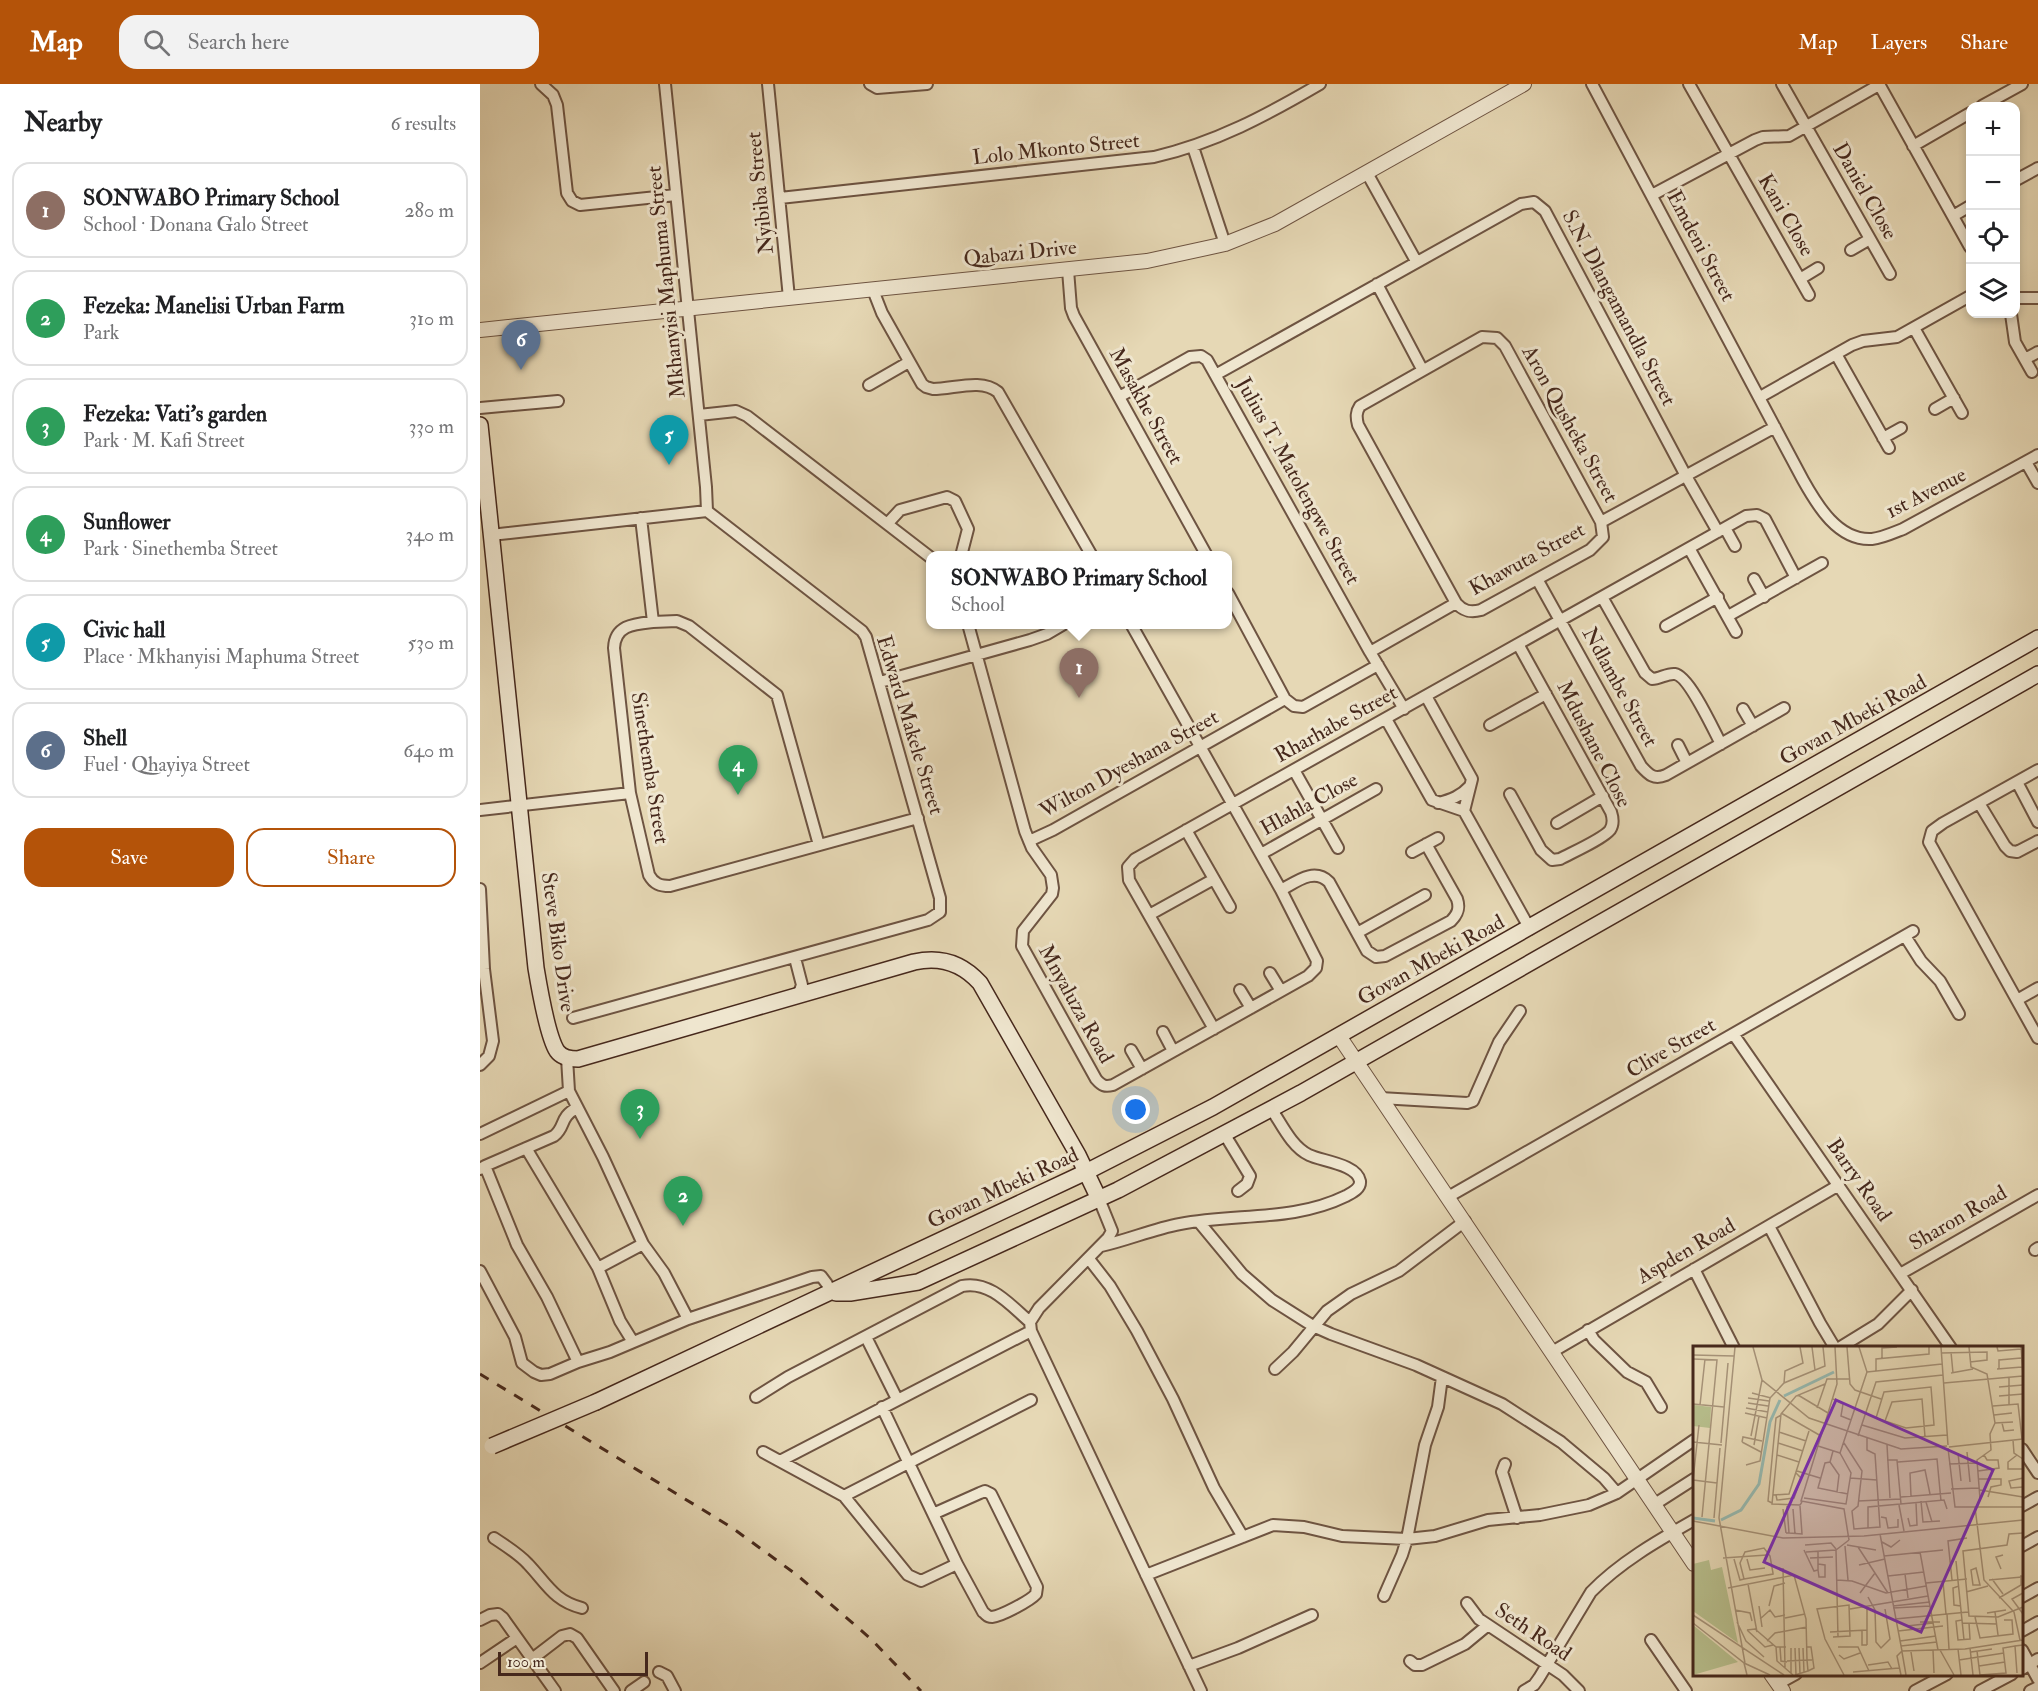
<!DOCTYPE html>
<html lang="en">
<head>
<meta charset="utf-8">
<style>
	body { margin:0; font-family:"IM FELL Double Pica",serif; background:#f2f2f2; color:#202124 }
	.controls { position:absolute; right:18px; top:18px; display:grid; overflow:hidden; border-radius:12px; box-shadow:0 3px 9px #0003 }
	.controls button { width:54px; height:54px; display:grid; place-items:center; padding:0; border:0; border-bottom:2px solid #e0e0e0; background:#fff; color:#202124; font:30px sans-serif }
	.scale { position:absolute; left:18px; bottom:15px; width:150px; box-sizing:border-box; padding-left:6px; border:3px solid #46281c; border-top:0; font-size:16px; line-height:21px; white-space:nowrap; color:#46281c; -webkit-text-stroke:4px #efe6cf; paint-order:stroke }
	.you { position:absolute; left:656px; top:1026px; width:21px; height:21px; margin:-15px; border:4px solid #fff; border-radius:50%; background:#1a73e8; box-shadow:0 0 0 9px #1a73e833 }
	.badge { display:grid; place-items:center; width:39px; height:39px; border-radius:50%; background:#b45309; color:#fff; font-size:20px; font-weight:700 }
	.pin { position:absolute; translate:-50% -50px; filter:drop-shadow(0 2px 3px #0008) }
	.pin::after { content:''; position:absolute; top:32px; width:21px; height:18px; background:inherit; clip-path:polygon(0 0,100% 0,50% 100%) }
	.popup { position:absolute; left:446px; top:467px; width:306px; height:78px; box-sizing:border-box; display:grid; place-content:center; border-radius:12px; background:#fff; filter:drop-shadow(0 2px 4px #0005); font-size:20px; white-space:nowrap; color:#757577 }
	.popup b { font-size:22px; color:#202124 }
	.popup::after { content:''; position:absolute; left:50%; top:100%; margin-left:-12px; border:12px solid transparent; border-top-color:#fff }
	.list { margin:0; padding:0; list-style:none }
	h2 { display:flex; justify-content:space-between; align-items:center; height:78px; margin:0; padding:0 24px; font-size:26px }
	h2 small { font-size:20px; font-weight:400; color:#757577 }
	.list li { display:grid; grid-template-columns:39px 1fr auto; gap:18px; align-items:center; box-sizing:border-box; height:96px; margin:0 12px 12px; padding:0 12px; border:2px solid #e0e0e0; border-radius:18px }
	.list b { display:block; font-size:22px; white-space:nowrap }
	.list p { margin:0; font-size:20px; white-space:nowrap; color:#757577 }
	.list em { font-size:20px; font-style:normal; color:#757577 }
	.actions { display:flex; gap:12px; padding:18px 24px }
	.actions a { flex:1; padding:14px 0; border:2px solid #b45309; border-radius:18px; text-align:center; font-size:21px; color:#b45309 }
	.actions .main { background:#b45309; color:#fff }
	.icon { flex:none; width:33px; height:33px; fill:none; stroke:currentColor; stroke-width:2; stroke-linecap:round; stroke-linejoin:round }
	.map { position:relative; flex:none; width:1558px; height:1607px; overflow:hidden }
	header { display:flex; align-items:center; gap:36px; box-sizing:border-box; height:84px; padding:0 30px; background:#b45309; color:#fff }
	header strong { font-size:28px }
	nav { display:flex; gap:33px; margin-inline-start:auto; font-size:21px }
	.search { width:420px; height:54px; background:#f2f2f2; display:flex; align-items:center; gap:15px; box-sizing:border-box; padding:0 21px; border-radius:18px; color:#757577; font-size:22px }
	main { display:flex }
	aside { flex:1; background:#fff }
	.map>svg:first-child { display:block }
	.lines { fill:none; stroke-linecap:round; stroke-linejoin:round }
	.minor-casing { stroke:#6e5442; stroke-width:14 }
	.tertiary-casing { stroke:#6e5442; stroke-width:16 }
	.secondary-casing { stroke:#46281c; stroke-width:18 }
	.minor { stroke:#efe6cf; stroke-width:10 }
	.tertiary { stroke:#efe6cf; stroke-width:14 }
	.secondary { stroke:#efe6cf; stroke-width:15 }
	.rail { stroke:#46281c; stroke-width:3; stroke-dasharray:10 10; stroke-linecap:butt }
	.secondary-bridge-casing { stroke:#46281c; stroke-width:18; stroke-linecap:butt }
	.secondary-bridge { stroke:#efe6cf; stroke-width:15 }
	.labels { text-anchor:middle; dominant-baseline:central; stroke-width:6; stroke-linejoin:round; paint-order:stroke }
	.street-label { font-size:21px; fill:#46281c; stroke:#efe6cf }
	.inset-river { fill:none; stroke:#96b9b0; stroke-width:3 }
	.inset-road { fill:none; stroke:#a69278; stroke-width:1.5 }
	.view { fill:#7b2cbf; fill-opacity:0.15; stroke:#7b2cbf; stroke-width:3 }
	.inset-edge { fill:none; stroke:#46281c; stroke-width:3 }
</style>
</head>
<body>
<header>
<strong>Map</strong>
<div class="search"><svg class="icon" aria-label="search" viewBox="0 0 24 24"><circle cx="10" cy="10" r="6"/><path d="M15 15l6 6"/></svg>Search here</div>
<nav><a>Map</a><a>Layers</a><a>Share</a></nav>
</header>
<main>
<aside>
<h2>Nearby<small>6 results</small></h2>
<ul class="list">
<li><span class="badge" style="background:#8d6e63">1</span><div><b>SONWABO Primary School</b><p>School · Donana Galo Street</p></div><em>280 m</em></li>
<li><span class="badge" style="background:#2e9e5b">2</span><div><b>Fezeka: Manelisi Urban Farm</b><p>Park</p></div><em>310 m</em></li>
<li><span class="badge" style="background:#2e9e5b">3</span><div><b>Fezeka: Vati's garden</b><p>Park · M. Kafi Street</p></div><em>330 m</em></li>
<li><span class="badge" style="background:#2e9e5b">4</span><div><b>Sunflower</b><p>Park · Sinethemba Street</p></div><em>340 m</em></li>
<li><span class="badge" style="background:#0f9aa8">5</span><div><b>Civic hall</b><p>Place · Mkhanyisi Maphuma Street</p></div><em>530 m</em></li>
<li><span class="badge" style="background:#5c6f8a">6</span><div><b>Shell</b><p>Fuel · Qhayiya Street</p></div><em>640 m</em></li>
</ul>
<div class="actions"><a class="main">Save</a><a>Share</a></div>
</aside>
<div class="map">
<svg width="1558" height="1607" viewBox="0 0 1558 1607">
	<rect width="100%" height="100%" fill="#e6d8b5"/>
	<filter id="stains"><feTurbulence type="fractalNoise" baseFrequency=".00333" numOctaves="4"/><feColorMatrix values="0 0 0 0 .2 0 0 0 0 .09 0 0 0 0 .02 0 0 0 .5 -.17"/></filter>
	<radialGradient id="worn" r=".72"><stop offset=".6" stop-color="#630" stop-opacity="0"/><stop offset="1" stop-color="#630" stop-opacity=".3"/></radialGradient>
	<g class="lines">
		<defs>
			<path id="minor" d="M61 0 73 11 77 21 87 109 92 117 100 121 196 111
				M185 0 226 403 227 427
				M288 0 309 214
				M390 0 397 4 447 0
				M1112 0 1323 396C1337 421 1358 457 1392 455 1402 454 1413 449 1423 445L1558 371
				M1209 0 1329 211
				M1302 0 1410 190
				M1399 0 1490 163
				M1502 22 1542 0
				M1433 62 1490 29
				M713 63 745 160
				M887 89 936 177
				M1536 96 1558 84
				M1172 111 1275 56 1283 53 1309 52 1399 1
				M300 114 674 73C735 59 787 31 840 0
				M1473 132 1490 122
				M1371 166 1390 155
				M588 186 591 224 594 232 727 472
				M1320 195 1338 184
				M897 200 942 285
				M393 206 402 229 442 300 446 303 453 305C474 305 501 294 518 308L612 472
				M1536 214H1558
				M1531 230 1535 258 1552 288
				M1434 244 1482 329
				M1002 253 1017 254 1025 262 1121 438 1123 453 1110 466 1001 526C990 529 983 527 976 519L878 341C876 333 876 328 880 322Z
				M1356 270 1409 364
				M1545 275 1558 268
				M737 290 1041 120 1054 118 1065 127 1206 392 1238 448
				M389 301 429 278
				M639 313 710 273 721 272 727 276 890 568 924 625
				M1280 313 1372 261 1383 257 1417 253 1490 212
				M0 324 78 317
				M1455 325 1474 314
				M219 331 256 327 267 332 450 473
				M1403 354 1421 344
				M1546 378 1558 399
				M161 434 173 538C154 540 135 541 134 564L150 709 169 791C174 800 180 802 190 802L438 734
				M1121 438 1295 343
				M408 439 420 426 467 413 475 417 488 445 481 472
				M1245 444 1255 462
				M11 451 227 427
				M1209 464 1256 548
				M1057 495 1161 682C1169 691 1174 696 1186 691L1304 624
				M1274 495 1284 513
				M748 509 805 615 814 622 823 623 898 581
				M1122 513 1165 589 1172 595C1180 595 1187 589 1195 590 1209 592 1234 647 1241 660
				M1248 532 1342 479
				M173 538 197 537 209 542 297 611 339 761
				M488 540 545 747 552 764 571 791 573 804 572 810 543 847 542 862 616 995C622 1002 625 1003 633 1001L828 892 836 884 837 877 801 806 651 540
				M1186 542 1238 513
				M890 568 976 519
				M400 598 550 556 567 550 584 540
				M946 612 992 695 984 727
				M1263 625 1273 642
				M906 635 952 716 984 727 1050 845
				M1010 641 1066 610
				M1198 661 1207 679
				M814 686 858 764
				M1558 686 1463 739 1452 747 1449 758 1558 954
				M1537 698 1558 738
				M1030 710 1061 766 1072 776 1080 775C1091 769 1123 755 1130 746 1134 740 1133 734 1131 728L1038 560
				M958 719C971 716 981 712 990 702
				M1499 719 1525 762 1530 767 1537 768 1558 757
				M0 726 150 709
				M1077 739 1123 712
				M706 746 750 823
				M549 757 573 746 805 615
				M932 768 958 754
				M781 770 896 705
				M0 805 4 885 13 957 9 972 0 981
				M801 806C816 798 834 783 849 798L887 867 896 873 905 872 971 837C978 830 980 824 977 815L946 760
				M669 831 734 795
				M877 849 945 811
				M1425 852 1441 877 1460 897 1479 930
				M315 874 322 901 318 912
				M790 889 801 907
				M760 906 771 924
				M1537 916 1558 904
				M93 934 448 836 460 828V814L386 553 382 547 227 427
				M734 945 649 796 648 783 655 775 1266 432 1277 431 1285 435 1316 494
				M683 948 693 967
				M1254 951 1471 1264
				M651 966 662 985
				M89 1007 123 1073 163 1160 184 1189 208 1235 130 1268 98 1278
				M900 1014 987 1019 993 1017 1019 958 1040 927
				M0 1050 89 1007 87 974
				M745 1051 770 1092 767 1100 758 1107
				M46 1064 118 1184 140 1237 153 1258
				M5 1082 74 1052C86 1043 79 1033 97 1024
				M0 1085 5 1082 37 1161 67 1213 98 1278 70 1290 61 1291 54 1288 42 1279 35 1253 0 1187
				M968 1113 1433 847
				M619 1115 632 1147 628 1154 559 1224 550 1238 551 1247 721 1607
				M719 1138 762 1190 792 1216 833 1242 851 1250 936 1281 1022 1320 1081 1358 1124 1394 1137 1409
				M1289 1142 1340 1239 1355 1264
				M621 1162C648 1156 673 1145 700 1140 756 1129 813 1138 866 1112 871 1109 881 1105 880 1097 877 1080 841 1077 829 1071 812 1063 802 1041 792 1026
				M1555 1166 1558 1164
				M609 1175 630 1202 657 1247 693 1315 734 1404 763 1453
				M118 1184 163 1160
				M1214 1185 1254 1264
				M1420 1190 1558 1111
				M208 1235 332 1193 341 1192 347 1200
				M1108 1246 1114 1256 1147 1288 1166 1298 1181 1323
				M386 1253 417 1315
				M1359 1264 1398 1240 1432 1206
				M1072 1268 1359 1101
				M795 1285 813 1268 847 1227 871 1210 919 1187 985 1137
				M276 1313 308 1293 482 1202C510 1196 531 1222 550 1238
				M1542 1365 1558 1389
				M283 1368 364 1412 428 1491 441 1497 477 1480 402 1323
				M300 1377 551 1247
				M1025 1380 1022 1388 1037 1434
				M364 1412 551 1316
				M1175 1420 1214 1395
				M1542 1422 1558 1413
				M453 1430 500 1409 505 1407 511 1410 557 1503 556 1510C550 1517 521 1532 512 1533 507 1533 507 1531 503 1528L477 1480
				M14 1454C26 1462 39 1470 48 1480 67 1500 74 1517 102 1524
				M1542 1462 1558 1453
				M666 1491 793 1441 824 1443 862 1452 927 1455 955 1452 1008 1436 1060 1431 1109 1421 1137 1409 1214 1356
				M904 1512 922 1471 927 1455 945 1361 958 1323 962 1293
				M1542 1513 1558 1504
				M987 1519 999 1535 1083 1591 1099 1607
				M0 1536 10 1531 18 1530 23 1534 75 1607
				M1542 1547 1558 1538
				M1171 1556 1206 1607
				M1542 1566 1558 1595
				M52 1575 82 1552 90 1550 97 1554 134 1607
				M930 1577 935 1581H942L985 1560 1008 1541
				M0 1579 37 1554
				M709 1582 758 1564 832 1531
				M1542 1585 1558 1575
				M179 1588 187 1592 195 1607
				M1298 1600 1316 1590
				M151 1607 164 1598
				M1044 1607 1054 1601 1059 1594 1111 1508C1140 1478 1179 1456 1214 1436
				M1435 1607 1467 1590
				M1500 1607 1532 1590
				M1550 1607 1558 1603"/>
			<path id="tertiary" d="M0 246 667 177 745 160 795 140 1044 0
				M859 952 1214 1480
				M1291 1590 1303 1607"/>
			<path id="secondary" d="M0 341 56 884C59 902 68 953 77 967 82 974 90 975 98 975L434 878C460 872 482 879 500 899L598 1071 619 1115
				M356 1209H370L438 1198 638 1106 821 1009 1558 590
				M116 1318 606 1088 733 1023 1558 554"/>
		</defs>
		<!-- minor casing -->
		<use href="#minor" class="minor-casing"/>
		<!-- tertiary casing -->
		<use href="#tertiary" class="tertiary-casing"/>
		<!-- secondary casing -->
		<use href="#secondary" class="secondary-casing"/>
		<!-- minor -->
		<use href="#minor" class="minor"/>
		<!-- tertiary -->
		<use href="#tertiary" class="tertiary"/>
		<!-- secondary -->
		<use href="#secondary" class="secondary"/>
		<!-- rail -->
		<path class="rail" d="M0 1290 251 1443 317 1491 391 1555 441 1607"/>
		<defs>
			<path id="secondary-bridge" d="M12 1362 116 1318"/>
		</defs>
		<!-- secondary-bridge casing -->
		<use href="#secondary-bridge" class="secondary-bridge-casing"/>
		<!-- secondary-bridge -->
		<use href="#secondary-bridge" class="secondary-bridge"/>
	</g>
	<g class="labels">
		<!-- street labels -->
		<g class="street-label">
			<text transform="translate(576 65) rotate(-6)">Lolo Mkonto Street</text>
			<text transform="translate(1385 107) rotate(60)">Daniel Close</text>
			<text transform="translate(280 109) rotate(-96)">Nyibiba Street</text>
			<text transform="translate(1306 131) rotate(60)">Kani Close</text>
			<text transform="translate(1221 162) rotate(62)">Emdeni Street</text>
			<text transform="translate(540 169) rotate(-6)">Qabazi Drive</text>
			<text transform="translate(186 198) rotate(-96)">Mkhanyisi Maphuma Street</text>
			<text transform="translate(1139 224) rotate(62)">S.N. Dlangamandla Street</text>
			<text transform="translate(666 322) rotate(61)">Masakhe Street</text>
			<text transform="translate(1090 340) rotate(61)">Aron Qusheka Street</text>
			<text transform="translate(818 397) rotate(61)">Julius T. Matolengwe Street</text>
			<text transform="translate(1446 409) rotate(-27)">1st Avenue</text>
			<text transform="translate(1047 475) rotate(-29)">Khawuta Street</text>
			<text transform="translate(1140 603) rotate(61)">Ndlambe Street</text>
			<text transform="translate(1373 636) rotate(-29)">Govan Mbeki Road</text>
			<text transform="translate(856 640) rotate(-29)">Rharhabe Street</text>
			<text transform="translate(430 641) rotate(73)">Edward Makele Street</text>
			<text transform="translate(1114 660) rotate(63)">Mdushane Close</text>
			<text transform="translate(649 680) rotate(-29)">Wilton Dyeshana Street</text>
			<text transform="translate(170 684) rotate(81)">Sinethemba Street</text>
			<text transform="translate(829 720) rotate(-29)">Hlahla Close</text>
			<text transform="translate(78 858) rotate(82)">Steve Biko Drive</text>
			<text transform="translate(951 876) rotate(-29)">Govan Mbeki Road</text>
			<text transform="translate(596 920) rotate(61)">Mnyaluza Road</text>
			<text transform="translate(1191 964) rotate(-30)">Clive Street</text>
			<text transform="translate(1379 1096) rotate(55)">Barry Road</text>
			<text transform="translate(523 1104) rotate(-25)">Govan Mbeki Road</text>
			<text transform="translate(1478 1134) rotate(-30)">Sharon Road</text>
			<text transform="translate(1206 1167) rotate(-30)">Aspden Road</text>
			<text transform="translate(1053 1548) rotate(34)">Seth Road</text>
		</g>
	</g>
	<!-- overview -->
	<g transform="translate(1213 1262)">
		<rect width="330" height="330" fill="#e6d8b5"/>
		<path d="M16 214 18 224 29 221 45 297 0 265V218Z" fill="#b7be8c"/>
		<path d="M0 279 45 316 0 329Z" fill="#b7be8c"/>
		<path d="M1 59 18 61 17 82 0 80Z" fill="#b7be8c"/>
		<path class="inset-river" d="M91 50 141 26M0 172 22 175M28 174 48 164 66 138 77 76 87 54"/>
		<path class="inset-road" d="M42 1 26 172 52 317M60 1 69 34 116 72 208 103 254 100M119 1 122 24M142 1 144 38 108 155 151 163 156 194M154 1 157 38 162 44 188 53M248 1 255 99M276 1 278 21 294 28 302 77 297 88 298 104 284 114 287 153M304 1 305 5 328 3M328 1 330 30M258 6 260 27M248 7 294 6V14L277 16M0 9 41 10M189 12V2L204 1M0 13 24 14 9 171M304 23 329 21M306 23V14L328 12M183 25V13L236 8V1M174 26 249 18M258 27 280 23M316 31V58M91 37 92 25 110 17 107 1M251 37 330 30M238 41 241 79 213 82 183 72 191 46ZM306 41 330 39M59 47 78 52M105 49 135 67M306 50 330 48M55 52 76 55M140 53 150 58 148 70 158 74M55 57 75 60M0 58 31 61M7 59 12 13M300 60 325 58 329 93M53 62 75 66M124 62 134 33H157M52 67 74 72M88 67 128 90M301 69 319 67M192 75 199 56 229 53 232 91M302 77 320 76M309 77 311 85 321 84M169 79 212 92 254 89M86 86 113 95M58 90 69 34M165 90 183 36 250 29M320 94 321 107 330 113M0 96 29 99M49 96 68 106M49 96 50 91 69 95M28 97 35 17M85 97 110 105M151 97 169 125 165 160 159 165 161 183 187 181 182 108 174 104V92M61 99 66 70M194 99 197 152M125 100 147 107M256 101 330 93M255 102 262 161H330M140 105 137 116 132 117 125 142 155 148M274 106 277 136M147 107 174 26 166 1M265 107 268 135M84 109 106 116M324 109 315 116V123H330M194 114H204L208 158M137 116 146 129 144 146M205 116 244 113 248 155M256 118 284 117M53 119 67 115 77 52 91 37 132 20 130 1M104 125 127 132M285 125 306 122 305 114H294L291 109M157 132 184 134M330 132 316 135 318 142 330 141M286 133H308V139L298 141 295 151M0 134 6 79M0 134 24 137M258 143 286 142M287 144 330 151M80 149 96 148 116 85M83 149 84 154 101 152 108 132 103 127M218 150 217 127 232 124 237 148M208 151 258 147M111 152 153 158 158 127 147 107M165 155 208 153M228 155 230 176 247 175M109 156 107 159 79 158 88 68 103 50 132 38M233 156 239 176M79 157 75 155 81 92 83 72 88 69M206 159 211 185M282 161 291 234 321 266 327 294M90 163 93 187M100 163 102 188M188 171 193 172 195 182 205 181V173M21 172 27 102M215 172 217 180 224 179 223 157M0 175 90 192 171 190 330 174M175 182V161L251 154 254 163M93 187H96L94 160M96 187 109 188 107 160M330 187 316 188 314 199 270 205 276 270 305 271 330 261M187 188 209 305 204 310 208 329M189 196 198 201 207 194M112 199 138 197 143 203M154 199 183 204M152 200 155 234M165 201 195 247M111 204 121 225 125 224V205M113 206 143 204M227 206 245 304M191 210 250 204M30 212 74 209M117 212 140 211M41 213 47 234 51 233 80 228V227L77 210 71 202 52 206 47 217 51 233M54 213 57 224 72 222M263 215 271 294M125 218 132 219V231H126L125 224M166 219 192 213M90 222 92 322M283 222 287 239H280L278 224ZM308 223 303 211 310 209M212 228 215 252M195 230 231 226M299 233 310 248M144 234 159 235 193 247 233 240M259 234 255 195 274 192M296 234 329 231M250 236 253 268M233 237 274 233M55 238 64 286M266 240 260 242 261 259 268 260M35 242 101 229 113 273 114 314H119M273 246 295 240M167 247 182 227M330 247 319 253 330 268M175 251 182 264 183 296 188 302 197 293 192 263M306 252 328 239V229M66 260 69 281M76 260 81 240 92 237M200 260 237 256M200 262 237 260M157 263 235 250M174 263V299M42 264 57 267 59 275M302 266 305 289M294 267 313 264M254 268 256 303M0 269 91 329M282 271 287 292 320 288 319 274H311M92 272 112 268M67 273 77 264 82 271 92 269M202 273 275 266M269 274 263 275 265 294 277 293 276 277M44 276 53 295 71 311M227 276H247M0 277 51 317 54 329M269 277 304 278M214 280 240 277M54 284 62 283 83 301H93M54 284 72 301 80 299M169 285V299H174M205 285 250 280M137 286 174 284M140 291 157 290 156 259 124 263 132 293 151 329M145 291 143 204 156 194M74 295 82 287 114 281M207 295 243 290M208 300 244 296M83 301 84 315 100 329M87 301 88 315 94 316M114 301H118L121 322 115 325M145 301H165L176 325M98 302V327M102 302 103 329M106 302 107 328M110 302 111 326M277 302 280 329M265 303 268 329M240 304 241 327M247 304 261 329M209 305 272 303 330 294M284 305 287 329 313 327 310 302 322 300M209 306 213 329M218 306 221 325M278 306 299 303M146 309 151 313 167 307M266 314 311 307M94 315 114 314 115 325 102 329M51 317 77 329M175 319 195 316 199 323M286 320 312 316M160 326 206 322M324 327 322 300 330 299"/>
		<path class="view" d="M143 54 300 124 228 286 71 216Z"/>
		<rect width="330" height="330" class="inset-edge"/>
	</g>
	<rect width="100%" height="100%" filter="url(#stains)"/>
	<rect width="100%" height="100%" fill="url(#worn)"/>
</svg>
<div class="controls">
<button>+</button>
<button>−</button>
<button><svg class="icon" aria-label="locate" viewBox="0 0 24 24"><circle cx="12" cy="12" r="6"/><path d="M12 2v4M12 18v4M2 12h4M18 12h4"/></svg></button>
<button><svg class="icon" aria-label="layers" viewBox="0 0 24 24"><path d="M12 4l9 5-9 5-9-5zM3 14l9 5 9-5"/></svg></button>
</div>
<div class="scale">100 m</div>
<div class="you"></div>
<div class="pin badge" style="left:599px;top:614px;background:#8d6e63">1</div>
<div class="popup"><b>SONWABO Primary School</b>School</div>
<div class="pin badge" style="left:203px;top:1142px;background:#2e9e5b">2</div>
<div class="pin badge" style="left:160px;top:1055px;background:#2e9e5b">3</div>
<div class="pin badge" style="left:258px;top:711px;background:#2e9e5b">4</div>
<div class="pin badge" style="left:189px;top:381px;background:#0f9aa8">5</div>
<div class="pin badge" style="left:41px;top:286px;background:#5c6f8a">6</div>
</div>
</main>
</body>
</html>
